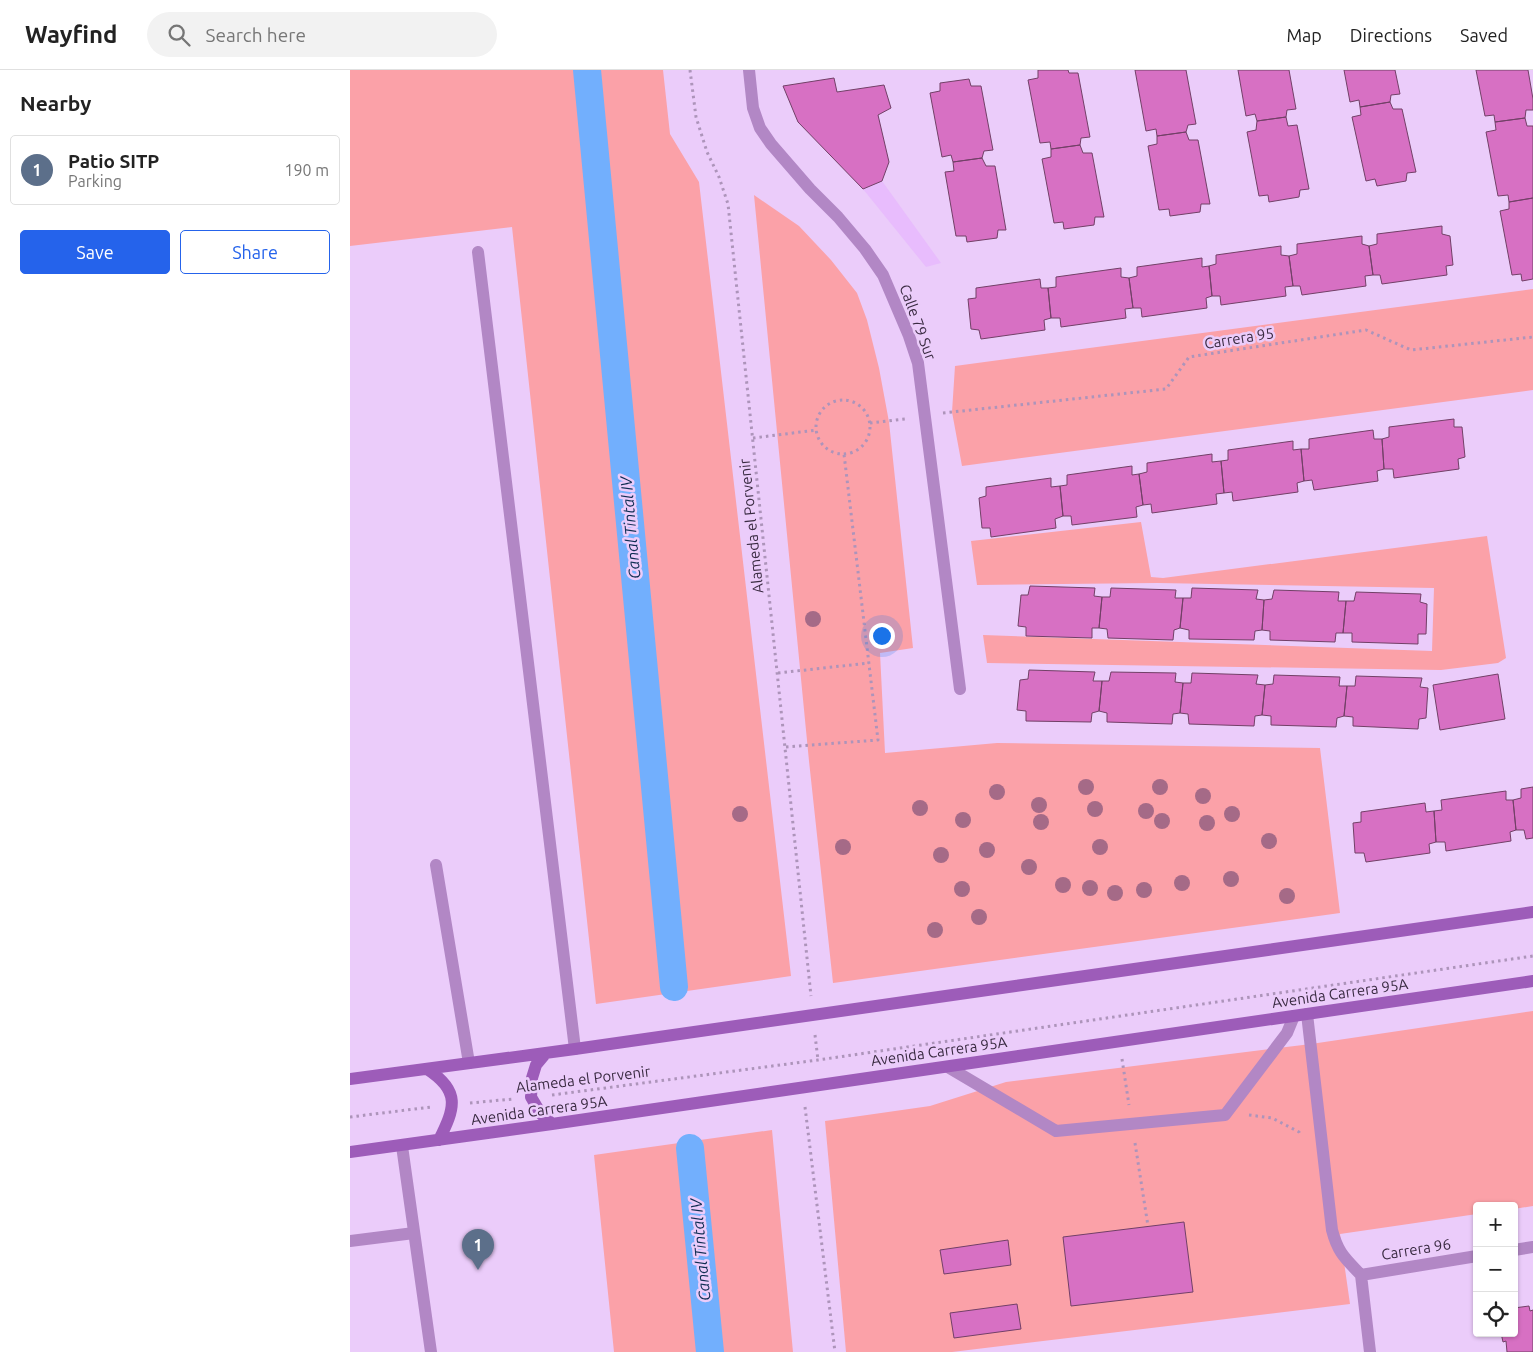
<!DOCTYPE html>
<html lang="en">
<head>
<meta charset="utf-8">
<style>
	body { margin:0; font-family:Ubuntu,sans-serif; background:#f2f2f2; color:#222 }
	.controls { position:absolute; right:15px; bottom:15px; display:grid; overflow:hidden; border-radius:5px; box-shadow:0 1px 4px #0004 }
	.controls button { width:45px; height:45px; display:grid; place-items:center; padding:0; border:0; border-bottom:1px solid #e0e0e0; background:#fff; color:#222; font:25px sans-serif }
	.you { position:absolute; left:531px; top:565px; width:18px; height:18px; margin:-12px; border:4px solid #fff; border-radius:50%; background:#1a73e8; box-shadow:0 0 0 8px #1a73e833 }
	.badge { display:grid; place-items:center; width:32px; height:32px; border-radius:50%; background:#2563eb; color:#fff; font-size:16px; font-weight:700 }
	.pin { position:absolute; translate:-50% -41px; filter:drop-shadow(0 1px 2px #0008) }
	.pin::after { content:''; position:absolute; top:26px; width:18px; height:15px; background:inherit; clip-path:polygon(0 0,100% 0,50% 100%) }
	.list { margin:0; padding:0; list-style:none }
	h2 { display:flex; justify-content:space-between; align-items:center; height:65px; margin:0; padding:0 20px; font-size:21px }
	h2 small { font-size:16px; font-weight:400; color:#767676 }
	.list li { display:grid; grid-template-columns:32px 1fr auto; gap:15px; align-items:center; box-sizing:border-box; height:70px; margin:0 10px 10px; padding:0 10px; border:1px solid #e0e0e0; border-radius:5px }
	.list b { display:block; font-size:19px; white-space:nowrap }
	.list p { margin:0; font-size:16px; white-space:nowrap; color:#767676 }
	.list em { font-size:16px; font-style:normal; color:#767676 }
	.actions { display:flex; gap:10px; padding:15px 20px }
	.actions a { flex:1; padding:11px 0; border:1px solid #2563eb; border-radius:5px; text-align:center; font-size:18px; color:#2563eb }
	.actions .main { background:#2563eb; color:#fff }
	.icon { flex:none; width:28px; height:28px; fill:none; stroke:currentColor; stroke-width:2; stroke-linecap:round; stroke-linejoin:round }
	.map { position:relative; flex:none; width:1183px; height:1282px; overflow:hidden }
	header { display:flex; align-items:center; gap:30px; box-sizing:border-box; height:70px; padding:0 25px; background:#fff; border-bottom:1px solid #e0e0e0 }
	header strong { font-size:24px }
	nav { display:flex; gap:28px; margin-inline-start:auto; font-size:18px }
	.search { width:350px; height:45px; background:#f2f2f2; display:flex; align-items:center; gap:12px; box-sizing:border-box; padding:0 18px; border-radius:28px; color:#767676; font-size:19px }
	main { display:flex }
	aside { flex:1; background:#fff }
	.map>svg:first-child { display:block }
	.built { fill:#e8bcfd }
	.green { fill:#fba1a8 }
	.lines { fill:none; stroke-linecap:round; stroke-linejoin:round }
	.canal { stroke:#72affd; stroke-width:28 }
	.building { fill:#d770c3; stroke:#724067 }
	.path { stroke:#ad94ba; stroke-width:3; stroke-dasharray:2.5 4; stroke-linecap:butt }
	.lane { stroke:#b287c5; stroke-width:12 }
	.street { stroke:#b287c5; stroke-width:12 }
	.secondary { stroke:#9d5cb9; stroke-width:12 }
	.tree { fill:#a56a87 }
	.labels { text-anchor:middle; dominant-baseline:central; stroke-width:5; stroke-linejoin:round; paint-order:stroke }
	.street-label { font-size:15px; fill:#3a2b42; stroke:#ebccfa }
	.water-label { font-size:16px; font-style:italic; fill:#0e2d52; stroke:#ebccfa }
</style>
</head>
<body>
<header>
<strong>Wayfind</strong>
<div class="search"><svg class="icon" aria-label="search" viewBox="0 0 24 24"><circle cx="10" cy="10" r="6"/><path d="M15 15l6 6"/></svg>Search here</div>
<nav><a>Map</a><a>Directions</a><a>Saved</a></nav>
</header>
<main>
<aside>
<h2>Nearby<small></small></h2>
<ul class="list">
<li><span class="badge" style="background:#5c6f8a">1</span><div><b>Patio SITP</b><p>Parking</p></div><em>190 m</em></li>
</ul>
<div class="actions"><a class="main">Save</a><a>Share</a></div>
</aside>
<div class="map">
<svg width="1183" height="1282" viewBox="0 0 1183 1282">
	<rect width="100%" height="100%" fill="#ebccfa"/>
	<!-- built -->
	<path class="built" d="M532 111 591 193 576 197 513 119Z"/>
	<!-- green -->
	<path class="green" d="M0 0H313L320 64 349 112 441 906 246 934 162 157 0 176Z
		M404 125 449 156 481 190 507 223 517 250 529 298 539 352 563 578 530 583 535 683 647 673 970 678 990 843 483 913 459 691Z
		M1183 219V320L612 396 602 342 605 296Z
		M791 452 801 507 813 508 1137 466 1156 588 1148 593 1091 600 637 593 633 565 1082 581 1084 518 807 513 627 515 621 471Z
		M1183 941V1136L1164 1139V1136H1127V1144L990 1164 1000 1234 602 1282H496L475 1051 580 1036 656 1012 961 974Z
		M422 1060 443 1282H264L244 1085Z"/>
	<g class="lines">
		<!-- canal -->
		<path class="canal" d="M237 0 324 917
			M340 1078 360 1282"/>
	</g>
	<!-- building -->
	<path class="building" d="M688 0H718L719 3H728L740 67 731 68 730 75 701 79 700 72 690 73 678 10 688 8Z
		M785 0H836L846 54 838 55 836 62 807 66 806 59 796 61Z
		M888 0H939L946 39 937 40 936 47 907 51 905 44 896 46Z
		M994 0H1045L1050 24 1041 25 1040 32 1010 37 1009 30 1000 32Z
		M1126 0H1178L1183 29V40H1176L1175 48 1145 52 1144 45 1135 46Z
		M484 8 487 22 534 15 541 38 528 45 539 92 532 111 513 119 448 52 433 16Z
		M619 9 621 16H631L643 80 634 81 632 88 603 92 601 85 592 87 580 23 590 21V13Z
		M1040 32 1043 39H1052L1066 102 1057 103 1056 111 1027 116 1025 109 1016 111 1002 47 1011 45 1010 37Z
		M936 47 938 56 947 55 959 119 950 120 949 127 919 132 918 125 909 126 897 62 906 60 907 51Z
		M1175 48 1177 56H1183V128L1159 132 1158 125 1148 126 1136 62 1146 60 1145 52Z
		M836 62 839 70H848L860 134H851L850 142 820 146 819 139 809 140 798 76 807 74V66Z
		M730 75 733 83H742L754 147H745L744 155 714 159 713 152 704 153 692 89 701 87V79Z
		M632 88 636 96H645L656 160H648L647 168 617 172 616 166H606L595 102 604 101 603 92Z
		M1183 128V209L1172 211 1171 204 1162 205 1150 141 1159 139V132Z
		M1092 156V164L1100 166 1103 195 1096 196 1097 205 1032 214 1030 205H1023L1019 176 1027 174V164Z
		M1012 166V174L1019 176 1023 205 1015 206 1016 216 952 225 950 216H943L939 186 947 184V174Z
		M931 176V185L939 186 943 216 935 217 936 226 871 235 870 226H862L859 196 866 194V185Z
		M852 188V197L859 196 862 226 856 228 857 238 792 247 791 238H783L779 208 787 206V197Z
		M771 198V207L779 208 783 238 775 239 776 248 711 257 710 248H701L698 218 706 217V207Z
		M690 209 691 218H698L701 248 694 250 695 260 631 269 629 260 621 259 618 229 626 228V218Z
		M1104 349V357H1112L1115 387 1108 389 1109 399 1044 408 1043 399H1034L1032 369 1039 367V357Z
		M1023 360 1024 369H1032L1034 399 1027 401 1028 411 964 420 962 410 954 411 951 379H959V369Z
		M943 371V380L951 379 954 411 947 413 948 422 883 431 882 422 874 423 871 391 878 390V380Z
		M862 384V392L871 391 874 423 866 424 867 434 802 443 801 434 793 435 789 404 797 402V393Z
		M782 396V405L789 404 793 435 786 437 787 447 722 455 721 446H713L710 416 717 415V405Z
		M701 408V417L710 416 713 446 705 449 706 458 641 467 640 458H632L629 428 636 426V417Z
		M680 516 745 518 744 526 752 527 749 558H742V568L676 566V557L668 556 671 525H678Z
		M761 518 826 520 825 528H833L830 558 824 560 823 570 758 568 757 559 749 558 752 527H760Z
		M842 518 908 520 906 529 914 530 912 560 905 561 904 570 839 569V560L830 558 833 528H841Z
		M924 520 989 522 988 531H996L993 563H986L985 572 920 570V561L912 560 914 530 922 529Z
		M1006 522 1071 524 1070 532 1077 534 1076 564H1068V574L1002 572V563H993L996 531H1004Z
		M679 600 745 602 743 611H752L749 641 742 643 741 652 676 651V641L667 640 670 610 678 609Z
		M761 602 826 603 825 612 833 613 830 643 823 644 822 654 757 652V643L749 641 752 611H759Z
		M842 603 908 605 906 614 915 615 912 645 905 646 904 656 839 654 838 644 830 643 833 613H841Z
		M1148 604 1155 649 1090 660 1083 615Z
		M924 605 990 607 989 616H997L994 646 987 648 986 657 921 655V646L912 645 915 615 923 614Z
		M1006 606 1072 608 1070 617 1078 618 1076 648 1069 649 1068 659 1003 656V647L994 646 997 616H1005Z
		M1183 717V768L1176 769 1174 760H1166L1163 730 1171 728V719Z
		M1156 721V730H1163L1166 760 1160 762 1161 771 1096 781 1095 772H1086L1084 741 1092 740 1091 730Z
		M1075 733 1076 742 1084 741 1086 772 1079 774 1080 783 1016 792 1014 783H1005L1003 753 1011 752V742Z
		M834 1152 843 1222 721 1236 713 1167Z
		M658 1170 661 1195 594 1204 590 1180Z
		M667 1234 671 1259 604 1268 600 1243Z
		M1179 1236 1180 1241 1183 1240V1282H1157L1156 1271 1153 1272 1151 1263H1164V1238Z"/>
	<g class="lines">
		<!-- path -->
		<path class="path" d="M340 0 346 47 357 82 369 107 378 134 461 926
			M466 357a27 27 0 1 1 54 0a27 27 0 1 1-54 0Z
			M593 343 816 319 839 287 1016 260 1061 280 1183 267
			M520 353 555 349
			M403 368 467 360
			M428 603 519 593
			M436 677 528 670 494 384
			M465 965 468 990
			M772 989 779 1035
			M202 1025 468 990 1183 886
			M120 1033 163 1029
			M455 1037 485 1282
			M899 1045 922 1048 949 1062 950 1064
			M0 1047 81 1037
			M785 1073 798 1156"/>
		<!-- lane -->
		<path class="lane" d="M128 182 225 979
			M86 795 119 993
			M598 997 706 1061 875 1045 937 963 944 946
			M52 1076 81 1282
			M0 1171 64 1163"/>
		<!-- street -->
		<path class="street" d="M399 0 403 38 410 58 421 74 460 119 488 147 515 179 533 205 559 266 568 293 610 619
			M957 944 982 1160C988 1183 995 1188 1011 1205
			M1164 1180 1183 1177
			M1011 1205 1127 1186
			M1011 1205 1020 1282"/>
		<!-- secondary -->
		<path class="secondary" d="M196 983 186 995 182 1008 181 1027 191 1044 202 1054
			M77 999C111 1021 105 1038 89 1070
			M0 1009 225 979 1183 842
			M0 1082 202 1054 1183 911"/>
	</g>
	<!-- trees -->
	<g class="tree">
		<circle cx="463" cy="549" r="8"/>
		<circle cx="736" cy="717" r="8"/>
		<circle cx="810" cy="717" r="8"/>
		<circle cx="647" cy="722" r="8"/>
		<circle cx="853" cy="726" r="8"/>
		<circle cx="689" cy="735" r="8"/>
		<circle cx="570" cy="738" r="8"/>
		<circle cx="745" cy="739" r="8"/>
		<circle cx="796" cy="741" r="8"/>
		<circle cx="390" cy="744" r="8"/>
		<circle cx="882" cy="744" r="8"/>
		<circle cx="613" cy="750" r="8"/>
		<circle cx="812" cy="751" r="8"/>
		<circle cx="691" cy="752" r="8"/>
		<circle cx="857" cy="753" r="8"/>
		<circle cx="919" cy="771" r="8"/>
		<circle cx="493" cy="777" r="8"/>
		<circle cx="750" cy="777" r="8"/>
		<circle cx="637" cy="780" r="8"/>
		<circle cx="591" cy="785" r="8"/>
		<circle cx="679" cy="797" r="8"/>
		<circle cx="881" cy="809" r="8"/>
		<circle cx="832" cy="813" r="8"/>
		<circle cx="713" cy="815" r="8"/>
		<circle cx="740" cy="818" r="8"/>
		<circle cx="612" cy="819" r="8"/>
		<circle cx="794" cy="820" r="8"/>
		<circle cx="765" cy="823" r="8"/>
		<circle cx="937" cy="826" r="8"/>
		<circle cx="629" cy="847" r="8"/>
		<circle cx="585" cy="860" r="8"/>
	</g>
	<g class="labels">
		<!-- street labels -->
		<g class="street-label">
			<text transform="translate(568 252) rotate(70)">Calle 79 Sur</text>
			<text transform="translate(889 268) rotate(-9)">Carrera 95</text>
			<text transform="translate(401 456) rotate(-96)">Alameda el Porvenir</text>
			<text transform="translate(990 923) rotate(-8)">Avenida Carrera 95A</text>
			<text transform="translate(589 981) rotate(-8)">Avenida Carrera 95A</text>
			<text transform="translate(233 1009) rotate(-7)">Alameda el Porvenir</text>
			<text transform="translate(189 1040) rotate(-8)">Avenida Carrera 95A</text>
			<text transform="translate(1066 1179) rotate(-9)">Carrera 96</text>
		</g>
		<!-- water labels -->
		<g class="water-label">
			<text transform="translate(280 458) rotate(-95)">Canal Tintal IV</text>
			<text transform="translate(350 1180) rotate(-95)">Canal Tintal IV</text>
		</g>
	</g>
</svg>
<div class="controls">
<button>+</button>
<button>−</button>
<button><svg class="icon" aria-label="locate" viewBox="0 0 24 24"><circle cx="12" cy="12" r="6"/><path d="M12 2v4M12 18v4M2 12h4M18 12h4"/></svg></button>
</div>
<div class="you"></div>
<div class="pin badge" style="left:128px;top:1200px;background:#5c6f8a">1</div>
</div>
</main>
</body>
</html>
